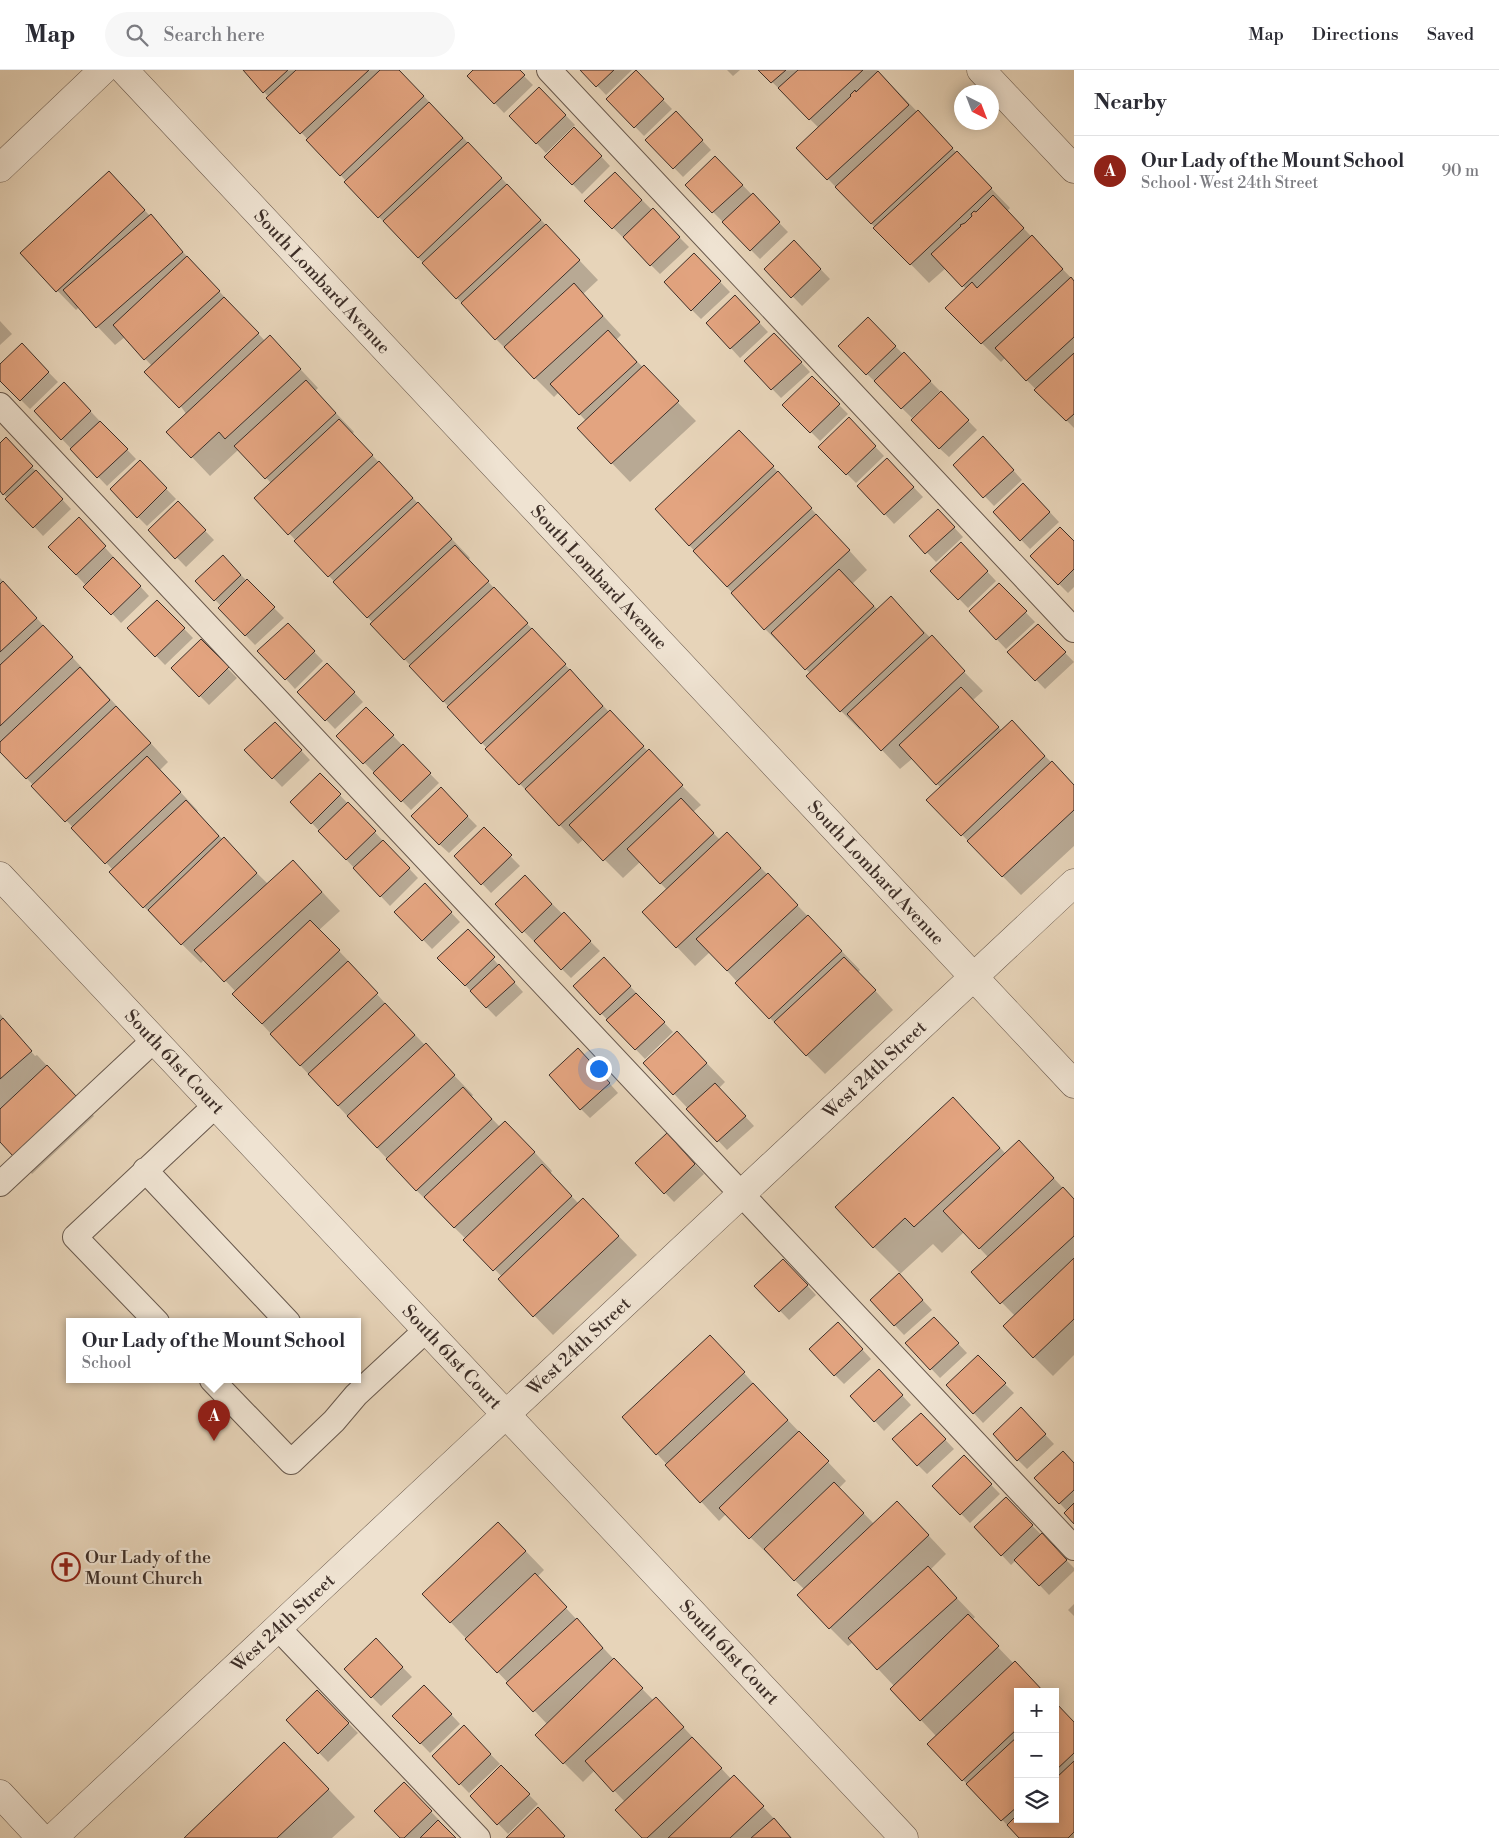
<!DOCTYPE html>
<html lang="en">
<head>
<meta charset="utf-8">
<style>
	body { margin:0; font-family:"Libre Bodoni",serif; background:#f7f7f7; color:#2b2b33 }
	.controls { position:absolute; right:15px; bottom:15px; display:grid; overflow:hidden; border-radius:0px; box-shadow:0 2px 12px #0003 }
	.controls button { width:45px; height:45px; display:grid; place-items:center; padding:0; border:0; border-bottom:1px solid #e1e1e2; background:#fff; color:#2b2b33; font:25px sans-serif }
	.compass { position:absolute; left:954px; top:15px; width:45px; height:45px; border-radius:50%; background:#fff; box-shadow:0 2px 12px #0003; rotate:138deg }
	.you { position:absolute; left:598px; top:998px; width:18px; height:18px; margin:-12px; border:4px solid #fff; border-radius:50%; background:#1a73e8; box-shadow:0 0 0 8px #1a73e833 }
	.badge { display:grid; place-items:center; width:32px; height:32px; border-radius:50%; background:#8f2418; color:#fff; font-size:16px; font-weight:700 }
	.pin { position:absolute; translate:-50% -41px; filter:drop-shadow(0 1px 2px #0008) }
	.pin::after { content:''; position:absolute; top:26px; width:18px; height:15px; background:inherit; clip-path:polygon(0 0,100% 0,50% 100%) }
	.popup { position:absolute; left:66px; top:1248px; width:295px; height:65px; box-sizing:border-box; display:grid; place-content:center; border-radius:0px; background:#fff; filter:drop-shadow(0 1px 4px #0005); font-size:16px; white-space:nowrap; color:#7c7c81 }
	.popup b { font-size:19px; color:#2b2b33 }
	.popup::after { content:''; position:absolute; left:50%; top:100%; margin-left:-10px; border:10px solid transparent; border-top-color:#fff }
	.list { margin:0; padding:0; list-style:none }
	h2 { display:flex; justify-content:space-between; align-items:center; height:65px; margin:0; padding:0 20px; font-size:21px }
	h2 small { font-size:16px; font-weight:400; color:#7c7c81 }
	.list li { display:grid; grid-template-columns:32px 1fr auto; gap:15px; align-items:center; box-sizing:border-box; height:70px; padding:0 20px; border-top:1px solid #e1e1e2 }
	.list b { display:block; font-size:19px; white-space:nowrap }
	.list p { margin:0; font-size:16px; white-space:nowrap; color:#7c7c81 }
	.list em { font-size:16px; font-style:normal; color:#7c7c81 }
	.icon { flex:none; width:28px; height:28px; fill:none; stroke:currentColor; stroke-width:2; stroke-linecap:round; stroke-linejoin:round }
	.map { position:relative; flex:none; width:1074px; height:1768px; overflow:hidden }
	header { display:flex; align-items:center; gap:30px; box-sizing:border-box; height:70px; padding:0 25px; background:#fff; border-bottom:1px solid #e1e1e2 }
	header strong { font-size:24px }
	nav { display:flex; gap:28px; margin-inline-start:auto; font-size:18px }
	.search { width:350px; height:45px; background:#f7f7f7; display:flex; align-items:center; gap:12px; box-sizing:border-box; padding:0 18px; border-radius:28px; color:#7c7c81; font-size:19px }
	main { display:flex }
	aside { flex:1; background:#fff }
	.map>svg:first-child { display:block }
	.shadow { fill:#0003 }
	.building { fill:#e3a480; stroke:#3e2f28 }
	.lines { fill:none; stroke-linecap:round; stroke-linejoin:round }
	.service-casing { stroke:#68584c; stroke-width:26 }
	.minor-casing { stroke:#68584c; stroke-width:29 }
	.service { stroke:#efe3d2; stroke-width:24 }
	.minor { stroke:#efe3d2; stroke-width:28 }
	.labels { text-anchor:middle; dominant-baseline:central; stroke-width:4.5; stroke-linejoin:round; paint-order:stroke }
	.street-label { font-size:18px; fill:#3e2f28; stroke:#efe3d2 }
	.poi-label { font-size:18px; fill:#3e2f28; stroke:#efe3d2; text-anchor:start }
</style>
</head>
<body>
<header>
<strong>Map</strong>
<div class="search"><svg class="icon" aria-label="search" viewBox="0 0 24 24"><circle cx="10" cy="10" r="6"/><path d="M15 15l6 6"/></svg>Search here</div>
<nav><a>Map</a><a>Directions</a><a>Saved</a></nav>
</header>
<main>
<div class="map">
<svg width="1074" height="1768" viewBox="0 0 1074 1768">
	<rect width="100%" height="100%" fill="#e7d4b9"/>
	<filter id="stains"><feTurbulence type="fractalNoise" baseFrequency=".004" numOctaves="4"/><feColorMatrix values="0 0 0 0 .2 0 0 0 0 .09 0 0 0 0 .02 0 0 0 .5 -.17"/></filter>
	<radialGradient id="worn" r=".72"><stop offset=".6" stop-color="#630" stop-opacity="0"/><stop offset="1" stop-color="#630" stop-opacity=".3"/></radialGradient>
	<!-- shadow -->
	<path class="shadow" d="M244 0H399L598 210 583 224 621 265 616 270 696 351 630 412 578 358 586 351 559 322 554 327 496 269 379 147Z
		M475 0H518L533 15 504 43 469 6Z
		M582 0H632L606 25Z
		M727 0H740L733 6Z
		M760 0H877L1010 138 1007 141 1074 211V358L1005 288 1001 292 946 238 966 219 946 198 929 213 798 78 819 58Z
		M636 2 672 39 644 66 608 29Z
		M548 27 575 55 546 83 510 46Z
		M685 52 711 80 683 107 647 70Z
		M584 68 610 96 582 124 546 87Z
		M725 97 788 162 760 189 686 115Z
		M624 112 689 177 660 204 586 131Z
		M127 121 265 271 288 286 318 318 315 321 354 362 352 364 470 488 468 490 609 642 701 735 693 742 720 770 746 783 768 805 860 900 858 902 893 940 825 1004 770 948 710 882 695 896 677 877 667 820 640 792 623 808 584 769 578 774 520 714 372 554 373 553 256 428 272 414 245 386 238 380 210 406 192 387 187 345 152 296 125 267 115 275 79 237 76 240 22 184Z
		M803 181 830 209 802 236 766 199Z
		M694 185 730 222 701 249 692 240Z
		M744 236 768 262 740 288 708 253Z
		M868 249 940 321 912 348 867 304Z
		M0 251 12 264 0 275Z
		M784 274 810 302 781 328 745 291Z
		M22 275 58 312 30 339 0 309V296Z
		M812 308 848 344 820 371 784 335Z
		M73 323 136 389 107 416 35 341Z
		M950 332 977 360 949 387 939 378Z
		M849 349 884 386 856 413 820 377Z
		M6 369 71 439 43 466 0 420V375Z
		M992 377 1022 410 994 436 955 395Z
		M758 380 867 500 852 514 878 540 891 528 983 621 973 630 1002 661 1030 671 1074 715V776L1021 825 928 730 941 718 913 688 900 699 861 658 860 660 841 641 807 606 810 603 765 559 689 475Z
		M140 392 176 429 147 456 138 447Z
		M896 399 923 427 894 454 859 416Z
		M1033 424 1059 452 1030 479 994 442Z
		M178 433 214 470 186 497 150 460Z
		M79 449 149 526 121 553 50 477Z
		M947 450 963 467 936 492 911 466Z
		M1074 472V517L1068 523 1059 514Z
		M970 483 996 511 968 538 932 501Z
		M232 496 284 548 255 575 219 538 221 536 197 511Z
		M0 508 168 692 160 700 198 741 196 743 268 814 311 810 340 841 319 860 357 900 356 901 394 943 473 1025 471 1027 500 1057 524 1071 552 1101 550 1104 579 1134 602 1149 637 1185 553 1265 499 1209 502 1207 466 1169 416 1120 234 924 236 922 205 889 201 893 144 837 113 800 0 680Z
		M999 515 1035 552 1006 579 970 541Z
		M157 531 193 568 165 595 129 558Z
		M288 555 323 591 295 619 286 609Z
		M1038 555 1074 592 1045 619 1009 582Z
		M201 571 237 608 209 635 200 626Z
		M337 604 363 632 335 659 299 622Z
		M366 638 439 713 411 740 338 666Z
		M275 653 310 690 282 717 246 680Z
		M320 704 418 808 390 836 292 732Z
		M441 719 477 756 449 783 439 774Z
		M484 759 520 796 491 823 456 786Z
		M425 815 460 852 432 879 396 842Z
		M534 816 600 881 571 908 496 834Z
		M468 861 523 922 496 947 439 888Z
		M613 898 673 962 645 989 575 916Z
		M0 944 35 986 37 985 94 1046 32 1104 0 1070Z
		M695 981 725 1012 719 1018 754 1056 727 1080 645 993Z
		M588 989 618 1023 590 1048 581 1039Z
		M953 1029 1006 1084 1037 1090 1074 1130V1285L1053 1306 1034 1287 1015 1246 972 1202 988 1187 964 1162 942 1183 933 1174 899 1205 932 1240 904 1265 871 1230 900 1203 874 1177Z
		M676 1074 704 1104 674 1132 636 1093Z
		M793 1200 816 1225 789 1250 756 1216Z
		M934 1248 967 1283 940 1308 907 1273Z
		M847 1263 871 1289 844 1314 835 1305Z
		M728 1285 762 1323 846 1411 839 1418 874 1454 915 1451 946 1484 930 1500 975 1547 972 1550 1014 1594 1018 1622V1749H1055V1634L1074 1653V1768H1020L963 1710 936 1666 921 1650 894 1616 853 1572 848 1576 830 1558 804 1519 726 1444 719 1451 624 1348Z
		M978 1287 1014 1323 983 1353 948 1315Z
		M888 1310 911 1335 884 1361 852 1326Z
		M1021 1339 1054 1374 1027 1399 1018 1390Z
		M921 1344 954 1379 927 1404 918 1395Z
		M1074 1394V1452L1067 1441 1036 1408Z
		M973 1396 1000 1424 970 1453 934 1416Z
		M1006 1429 1074 1498V1501L1049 1525 1016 1490 1011 1495 976 1457Z
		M517 1472 544 1500 537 1507 621 1597 653 1630 674 1647 732 1710 753 1726 792 1768H644L625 1732 595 1700 583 1712 536 1665 547 1654 424 1524Z
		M1074 1534V1546L1068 1540Z
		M376 1570 412 1607 381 1636 372 1627Z
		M317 1621 358 1663 328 1692 287 1650Z
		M434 1626 460 1654 430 1683 394 1646Z
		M464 1657 500 1694 469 1723 433 1686Z
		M501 1697 538 1734 508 1764 472 1726Z
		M311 1701 355 1747 332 1768H186Z
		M404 1714 440 1751 439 1752 454 1768H402Z"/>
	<!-- building -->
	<path class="building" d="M243 0H288L263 23Z
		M296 0H369L300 64 266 28Z
		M380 0H399L424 26 340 106 306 70Z
		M473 0H520L525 5 494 34 467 6Z
		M580 0H614L596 17Z
		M636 0 664 29 634 58 606 29Z
		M758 0H786L771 13Z
		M798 0H863L809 50 778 18Z
		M878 1 909 35 827 110 796 78 851 26 850 25 855 20 856 22Z
		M539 17 566 45 536 74 509 46Z
		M429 32 463 68 378 148 344 112Z
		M918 40 953 78 871 154 835 117Z
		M676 41 703 70 673 99 645 70Z
		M574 57 602 86 572 115 544 87Z
		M468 72 502 108 418 188 383 151Z
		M957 81 992 118 910 195 873 158Z
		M715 86 743 115 712 143 685 115Z
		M109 101 145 140 56 222 20 183Z
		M615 102 642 130 612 159 584 131Z
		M507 114 541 150 456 229 422 193Z
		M753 123 780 152 750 181 722 152Z
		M993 125 1024 158 962 217 931 184 961 156 960 155 965 153 972 146 971 144 974 141 976 142Z
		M653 138 680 167 650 196 623 167Z
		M151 144 183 182 96 258 63 220Z
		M546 154 580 190 495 270 461 233Z
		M1032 165 1063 199 981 274 945 238 972 212 977 218Z
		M794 170 821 199 791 228 764 199Z
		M694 183 721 211 691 241 664 212Z
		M187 186 220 221 144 290 113 255Z
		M1071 207 1074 211V267L1026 311 995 278Z
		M574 213 603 246 534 309 504 277Z
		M735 225 760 252 730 279 706 253Z
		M224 227 259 263 179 338 144 302Z
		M868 247 896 276 866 305 838 276Z
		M608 260 637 292 579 345 550 314Z
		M774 263 802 292 771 320 744 291Z
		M270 265 301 299 225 369 219 362 191 388 166 362Z
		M22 273 49 302 20 331 0 311V294Z
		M904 282 931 311 901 339 874 311Z
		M1074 283V344L1066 351 1034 320Z
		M644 295 679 331 611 394 577 358Z
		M812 306 840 334 810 363 782 335Z
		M306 310 336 343 265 409 234 376Z
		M64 312 91 341 61 370 34 341Z
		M941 321 969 350 939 379 911 350Z
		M849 347 876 376 846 405 818 377Z
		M339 349 373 385 288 465 254 428Z
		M100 351 128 379 97 408 70 379Z
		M739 360 774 396 689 476 655 439Z
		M983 366 1014 400 983 428 953 395Z
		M6 367 33 396 3 425 0 421V373Z
		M887 388 914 417 884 445 857 416Z
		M140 390 167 418 137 448 110 419Z
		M379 391 413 428 328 507 294 471Z
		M36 400 63 429 33 458 5 429Z
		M778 401 812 438 727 517 693 481Z
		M1023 413 1050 442 1020 471 993 442Z
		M178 431 206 460 175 489 148 460Z
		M418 432 452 469 367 548 333 512Z
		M938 439 955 457 925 484 909 466Z
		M816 444 850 480 764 560 731 523Z
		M79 447 106 476 76 505 48 477Z
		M1060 457 1074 471V499L1058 515 1030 486Z
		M961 472 988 501 958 530 930 501Z
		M455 475 489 511 404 590 370 554Z
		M223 485 241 505 214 531 195 511Z
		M113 487 141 516 111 545 83 517Z
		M839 499 874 536 805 600 771 563Z
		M247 509 275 537 245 566 218 538Z
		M3 511 37 548 0 582V514Z
		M999 513 1027 541 996 570 969 541Z
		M494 517 528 553 443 632 409 596Z
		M891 526 924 563 840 642 806 606Z
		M157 530 185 558 155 587 127 558Z
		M288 553 315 581 285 610 257 581Z
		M1038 554 1066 582 1035 611 1007 582Z
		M43 555 73 587 0 656V595Z
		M532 558 566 594 481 674 447 637Z
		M932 565 965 601 881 681 847 644Z
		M201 569 229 597 199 627 171 598Z
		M327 593 355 622 325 651 297 622Z
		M80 597 110 630 26 709 0 682V672Z
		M570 599 603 636 519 715 485 679Z
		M961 617 999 657 936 715 899 675Z
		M116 636 151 673 65 752 31 716Z
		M366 637 394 665 363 694 336 666Z
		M610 640 644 676 559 756 525 719Z
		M1012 650 1045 686 961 766 926 730Z
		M275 652 302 680 272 709 244 680Z
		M403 674 431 703 401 732 373 703Z
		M649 679 683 715 603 791 569 755Z
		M147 686 181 722 105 794 71 758Z
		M1052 691 1074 715V740L1002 807 967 771Z
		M320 703 341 724 311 754 290 732Z
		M441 717 468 746 439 775 411 746Z
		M681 728 714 763 660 814 627 779Z
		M186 730 219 766 143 838 109 802Z
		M348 732 376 761 346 790 318 761Z
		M484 757 512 785 481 815 454 786Z
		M727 762 761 798 676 878 642 842Z
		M224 767 257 803 181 875 148 840Z
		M383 770 410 798 380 827 353 798Z
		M293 790 322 822 224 912 194 880Z
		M768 803 798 835 727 901 696 869Z
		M525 805 552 834 522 863 495 834Z
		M425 813 452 842 422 871 394 842Z
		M564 842 591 871 561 900 534 871Z
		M808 845 842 881 769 949 735 913Z
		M310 850 340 880 262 954 232 924Z
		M468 859 495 887 465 916 437 888Z
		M604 887 631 916 600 945 573 916Z
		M844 887 876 920 806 986 774 952Z
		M348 891 378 923 300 996 270 964Z
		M499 894 515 912 486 938 470 921Z
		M636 923 665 952 635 980 606 950Z
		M385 933 415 965 338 1036 308 1004Z
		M3 948 32 981 0 1009V951Z
		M677 961 707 993 673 1025 643 993Z
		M426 973 455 1005 377 1078 347 1046Z
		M578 978 610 1013 580 1040 549 1005Z
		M47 995 76 1026 13 1086 0 1072V1039Z
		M715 1013 746 1046 717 1072 686 1039Z
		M463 1017 492 1049 416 1121 386 1089Z
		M953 1027 1000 1078 914 1157 905 1148 873 1178 835 1137Z
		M505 1051 535 1082 454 1158 424 1127Z
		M667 1063 695 1094 664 1124 635 1093Z
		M1019 1070 1054 1108 979 1179 943 1141Z
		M542 1094 572 1126 493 1201 463 1170Z
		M1063 1117 1074 1129V1166L1000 1234 971 1202Z
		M583 1128 619 1166 533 1247 498 1209Z
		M1074 1188V1249L1033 1288 1003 1256Z
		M783 1189 808 1215 779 1242 754 1216Z
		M899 1203 923 1230 894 1256 870 1230Z
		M934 1247 959 1273 930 1300 905 1273Z
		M838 1252 863 1279 834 1306 809 1279Z
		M710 1265 745 1302 656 1385 622 1347Z
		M978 1285 1006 1313 973 1344 946 1315Z
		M879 1299 903 1325 874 1352 850 1326Z
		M753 1313 788 1350 700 1433 665 1395Z
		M1021 1337 1046 1364 1017 1391 993 1364Z
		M921 1343 946 1369 917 1396 892 1369Z
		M799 1361 829 1391 749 1469 719 1438Z
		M1063 1381 1074 1393V1420L1059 1434 1034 1408Z
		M964 1385 992 1414 960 1445 932 1416Z
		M834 1412 864 1443 794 1511 764 1479Z
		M1006 1427 1033 1455 1001 1486 974 1457Z
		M897 1431 929 1465 829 1559 797 1525Z
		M1074 1433V1454L1064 1443Z
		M498 1452 526 1481 450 1553 422 1524Z
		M1042 1463 1067 1490 1039 1516 1014 1490Z
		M928 1496 957 1528 877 1600 848 1568Z
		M535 1503 567 1537 497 1603 465 1569Z
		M968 1544 999 1576 920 1651 890 1619Z
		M577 1548 603 1578 533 1642 506 1613Z
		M376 1568 403 1597 371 1628 344 1599Z
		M614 1588 643 1618 563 1694 535 1665Z
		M1015 1591 1044 1622H1018V1658L962 1711 927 1674Z
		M424 1615 452 1644 420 1674 392 1646Z
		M317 1620 349 1653 318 1684 286 1650Z
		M656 1627 684 1657 613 1722 585 1691Z
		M1055 1632 1074 1652V1683L1055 1701Z
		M464 1655 491 1684 459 1715 432 1686Z
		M1018 1666V1736L1001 1751 966 1714Z
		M692 1667 722 1698 647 1768H642L615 1740Z
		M284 1672 329 1719 277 1768H184Z
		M1074 1691V1762L1068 1768H1019L1007 1755 1018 1744V1749H1055V1709Z
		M501 1695 530 1724 497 1755 470 1726Z
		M734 1705 764 1736 730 1768H668Z
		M404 1712 432 1741 404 1768H400L374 1741Z
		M538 1737 565 1766 563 1768H506Z
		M774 1748 791 1768H751Z
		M438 1750 456 1768H420Z"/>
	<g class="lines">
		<defs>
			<path id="service" d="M549 0 1074 560
				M0 335 1074 1478
				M145 1100 288 1252
				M0 1114 154 970
				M157 1252 75 1167 216 1035
				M212 1310 291 1392 334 1351 356 1325 426 1260
				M278 1558 478 1768"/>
			<g id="minor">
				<path id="s1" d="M124 0 1074 1014"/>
				<path d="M981 0 1074 99"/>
				<path d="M0 98 103 0"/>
				<path id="s2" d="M0 806 904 1768"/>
				<path d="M0 1724 41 1768"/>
				<path id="s3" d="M53 1768 1074 813"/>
			</g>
		</defs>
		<!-- service casing -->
		<use href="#service" class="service-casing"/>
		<!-- minor casing -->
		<use href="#minor" class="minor-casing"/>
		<!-- service -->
		<use href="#service" class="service"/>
		<!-- minor -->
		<use href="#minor" class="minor"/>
	</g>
	<!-- icons -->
	<defs>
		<symbol id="church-ring" viewBox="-11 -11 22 22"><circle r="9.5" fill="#efe3d2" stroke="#8f2418" stroke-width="1.5"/><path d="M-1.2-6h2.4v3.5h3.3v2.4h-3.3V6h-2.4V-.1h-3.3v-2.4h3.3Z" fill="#8f2418"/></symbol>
	</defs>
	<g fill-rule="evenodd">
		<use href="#church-ring" x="50" y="1481" width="32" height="32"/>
	</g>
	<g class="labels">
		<!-- street labels -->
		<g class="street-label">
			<text stroke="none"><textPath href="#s1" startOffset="290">South Lombard Avenue</textPath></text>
			<text stroke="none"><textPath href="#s1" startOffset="695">South Lombard Avenue</textPath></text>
			<text stroke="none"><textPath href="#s1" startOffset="1100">South Lombard Avenue</textPath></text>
			<text stroke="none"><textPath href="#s2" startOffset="255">South 61st Court</textPath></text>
			<text stroke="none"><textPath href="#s3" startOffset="1125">West 24th Street</textPath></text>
			<text stroke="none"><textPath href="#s3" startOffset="720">West 24th Street</textPath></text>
			<text stroke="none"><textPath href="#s2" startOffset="660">South 61st Court</textPath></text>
			<text stroke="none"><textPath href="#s3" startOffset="315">West 24th Street</textPath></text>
			<text stroke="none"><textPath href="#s2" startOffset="1065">South 61st Court</textPath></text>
		</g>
		<!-- poi labels -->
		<g class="poi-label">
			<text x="85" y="1487">Our Lady of the<tspan x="85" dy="21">Mount Church</tspan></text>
		</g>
	</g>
	<rect width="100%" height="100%" filter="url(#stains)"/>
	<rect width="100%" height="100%" fill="url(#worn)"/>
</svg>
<div class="controls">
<button>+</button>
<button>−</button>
<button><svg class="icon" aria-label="layers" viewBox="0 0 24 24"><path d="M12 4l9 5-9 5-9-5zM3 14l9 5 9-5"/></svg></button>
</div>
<svg class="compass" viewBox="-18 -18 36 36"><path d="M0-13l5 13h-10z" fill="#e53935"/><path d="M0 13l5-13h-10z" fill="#7c7c81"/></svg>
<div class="you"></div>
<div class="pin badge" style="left:214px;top:1371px">A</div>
<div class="popup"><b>Our Lady of the Mount School</b>School</div>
</div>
<aside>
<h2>Nearby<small></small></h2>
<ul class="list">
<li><span class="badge">A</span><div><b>Our Lady of the Mount School</b><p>School · West 24th Street</p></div><em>90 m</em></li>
</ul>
</aside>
</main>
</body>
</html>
